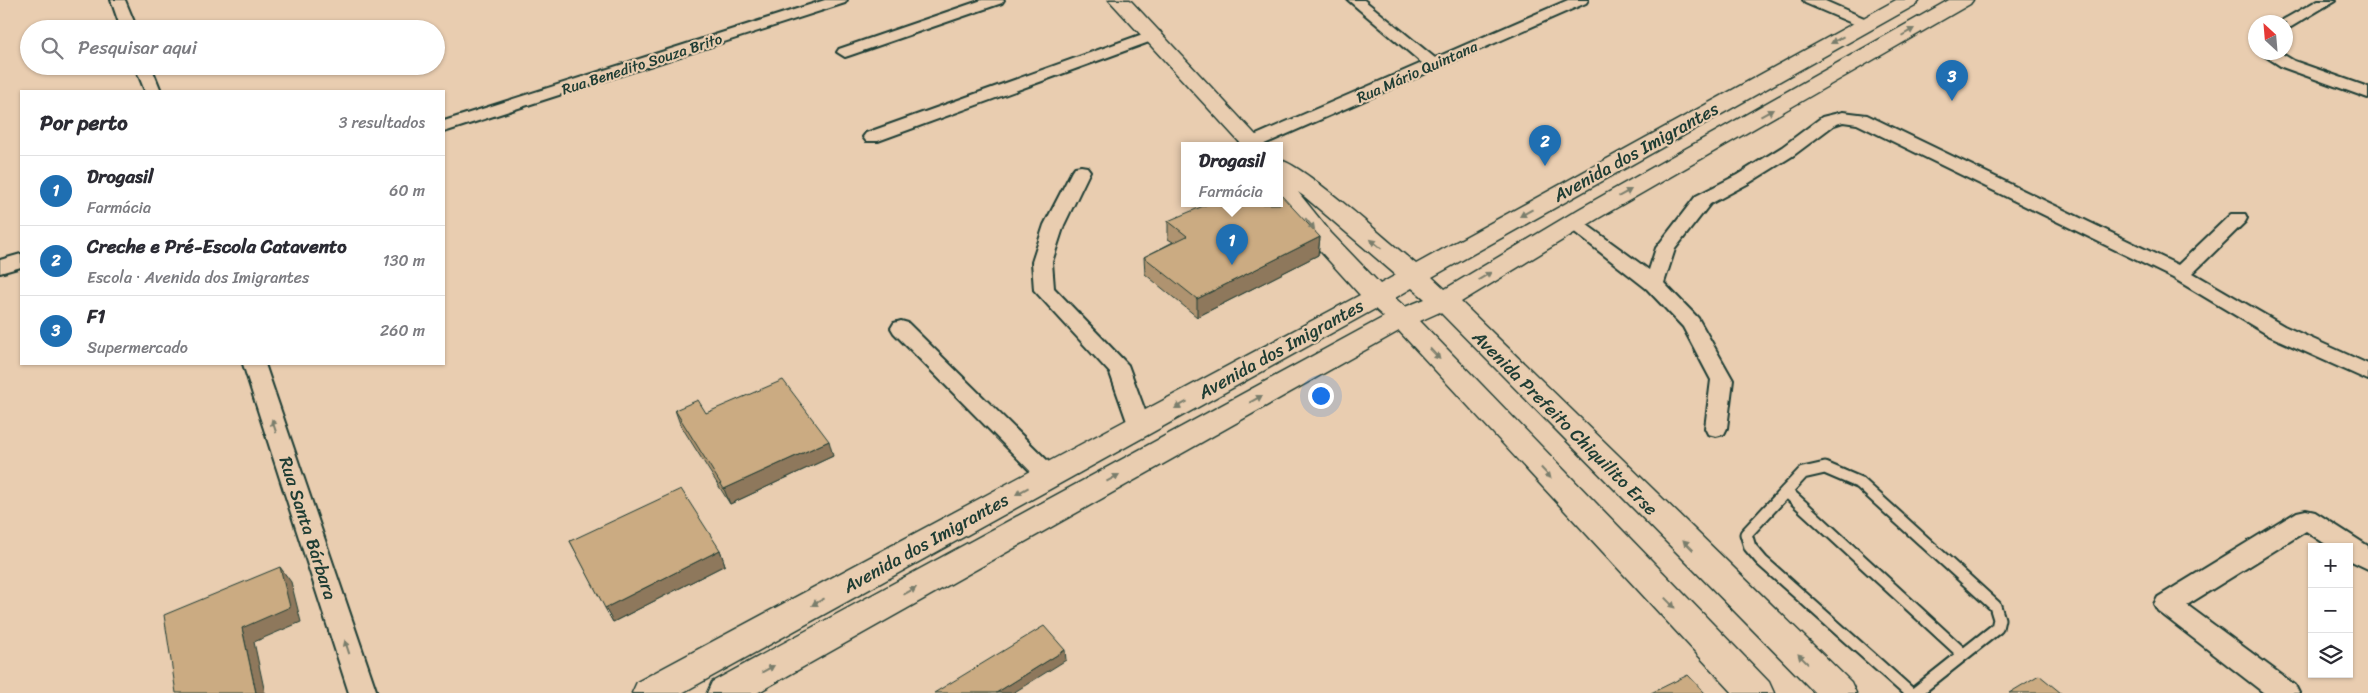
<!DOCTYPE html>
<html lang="pt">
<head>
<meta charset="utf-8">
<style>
	body { margin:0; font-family:Sriracha,sans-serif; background:#f7f7f7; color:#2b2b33 }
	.controls { position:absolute; right:15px; bottom:15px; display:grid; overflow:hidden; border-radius:0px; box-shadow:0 1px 4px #0004 }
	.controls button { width:45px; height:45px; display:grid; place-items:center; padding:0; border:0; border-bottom:1px solid #e1e1e2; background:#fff; color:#2b2b33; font:25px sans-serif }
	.compass { position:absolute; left:2248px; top:15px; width:45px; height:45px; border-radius:50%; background:#fff; box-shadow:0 1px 4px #0004; rotate:334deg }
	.you { position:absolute; left:1320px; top:395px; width:18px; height:18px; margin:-12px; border:4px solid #fff; border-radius:50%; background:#1a73e8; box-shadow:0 0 0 8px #1a73e833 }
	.badge { display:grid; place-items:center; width:32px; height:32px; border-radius:50%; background:#1f6fb2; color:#fff; font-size:16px; font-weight:700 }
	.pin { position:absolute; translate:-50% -41px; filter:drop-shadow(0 1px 2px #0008) }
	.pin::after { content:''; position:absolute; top:26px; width:18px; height:15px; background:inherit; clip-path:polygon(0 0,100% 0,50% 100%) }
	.popup { position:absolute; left:1181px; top:142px; width:102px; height:65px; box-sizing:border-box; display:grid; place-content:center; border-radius:0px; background:#fff; filter:drop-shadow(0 1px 4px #0005); font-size:16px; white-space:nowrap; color:#7c7c81 }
	.popup b { font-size:19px; color:#2b2b33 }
	.popup::after { content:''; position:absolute; left:50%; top:100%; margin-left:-10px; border:10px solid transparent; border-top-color:#fff }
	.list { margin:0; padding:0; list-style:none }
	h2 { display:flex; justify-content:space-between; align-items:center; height:65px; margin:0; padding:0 20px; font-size:21px }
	h2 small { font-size:16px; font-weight:400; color:#7c7c81 }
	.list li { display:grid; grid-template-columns:32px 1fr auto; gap:15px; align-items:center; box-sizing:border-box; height:70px; padding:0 20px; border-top:1px solid #e1e1e2 }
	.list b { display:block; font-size:19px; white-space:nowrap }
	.list p { margin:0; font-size:16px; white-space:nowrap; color:#7c7c81 }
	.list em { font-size:16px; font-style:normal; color:#7c7c81 }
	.icon { flex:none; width:28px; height:28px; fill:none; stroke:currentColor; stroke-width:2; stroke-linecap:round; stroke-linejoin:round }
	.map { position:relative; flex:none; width:2368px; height:693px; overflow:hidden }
	.search { position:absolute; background:#fff; box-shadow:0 1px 4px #0004; left:20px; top:20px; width:425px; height:55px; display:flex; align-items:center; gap:12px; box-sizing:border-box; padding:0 18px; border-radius:28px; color:#7c7c81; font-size:19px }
	.panel { position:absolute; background:#fff; box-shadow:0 1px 4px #0004; left:20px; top:90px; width:425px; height:275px; border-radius:0px }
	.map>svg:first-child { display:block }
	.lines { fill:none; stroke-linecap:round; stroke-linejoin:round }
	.service-casing { stroke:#1f3d34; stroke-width:15 }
	.minor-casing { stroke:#1f3d34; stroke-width:4 }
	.secondary-casing { stroke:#1f3d34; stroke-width:3 }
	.service { stroke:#e9cdb0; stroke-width:11 }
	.minor { fill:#e9cdb0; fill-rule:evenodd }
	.secondary { fill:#e9cdb0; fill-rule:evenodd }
	.wall { fill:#af9370; stroke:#1f3d34 }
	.shaded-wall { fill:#8e785b; stroke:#1f3d34 }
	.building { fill:#cbab82; stroke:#1f3d34 }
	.oneway { fill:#7a7e6c }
	.labels { text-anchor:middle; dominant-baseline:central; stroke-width:4.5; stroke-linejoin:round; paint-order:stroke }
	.far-street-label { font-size:15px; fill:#1f3d34; stroke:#e9cdb0 }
	.street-label { font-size:18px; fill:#1f3d34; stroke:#e9cdb0 }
</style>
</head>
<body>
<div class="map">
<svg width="2368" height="693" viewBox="0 0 2368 693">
	<rect width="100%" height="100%" fill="#e9cdb0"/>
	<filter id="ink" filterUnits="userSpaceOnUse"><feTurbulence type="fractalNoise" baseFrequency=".02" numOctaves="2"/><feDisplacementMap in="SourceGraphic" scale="10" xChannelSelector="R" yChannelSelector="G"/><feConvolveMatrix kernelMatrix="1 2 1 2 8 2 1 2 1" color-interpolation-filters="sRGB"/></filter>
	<g filter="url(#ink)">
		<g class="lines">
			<defs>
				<path id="service" d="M1786 491 1963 654
					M1910 693 1762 561 1750 547 1746 534 1803 473 1825 468 1860 483 1995 606 1999 619 1997 628 1915 693"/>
				<path id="minor" d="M111 0H125L137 29H121Z
					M825 0H847L845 3 444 132V121Z
					M982 0H1004L1002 3 851 55 845 57 837 52 839 49Z
					M1348 0H1364L1435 58 1568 0H1588L1586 3 1260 146H1246L1244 143 1247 139 1422 63Z
					M1803 0H1823L1871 21 1874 24 1866 29 1861 27 1805 3Z
					M2318 0H2336L2291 27 2286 28V22H2279Z
					M1154 30 1160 32 1162 35 1160 38 878 141H866L863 137 866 133Z
					M2259 52H2279L2294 61 2368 87V98L2282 67Z
					M135 66H151L161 91H145Z
					M1843 112 1867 115 2178 265 2231 214H2245L2247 218 2245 222 2193 273 2284 326 2368 364V380L2270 336 2173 278 1857 124 1843 122 1834 125 1794 155 1749 183 1710 204 1675 249 1664 283 1698 318 1733 380 1727 428 1724 434 1716 436 1708 434 1705 428 1711 380 1683 327 1647 289 1563 223 1565 219H1579L1649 270 1656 248 1696 196 1737 175 1782 147 1822 117Z
					M1081 166 1087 167 1090 171 1064 225 1052 262 1054 288 1128 365 1151 427 1148 433 1140 435 1132 433 1129 427 1110 373 1034 290 1032 262 1044 225 1072 171 1075 167Z
					M21 254V267L0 273V260Z
					M901 321 908 323 1057 470 1061 476 1057 482 1049 485 1041 482 894 333 891 328 894 323Z
					M243 364H265L377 693H349Z
					M2306 510 2315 512 2368 546V569L2349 560V547H2330L2306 531 2187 605 2295 685 2299 693H2264L2158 611 2154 604 2158 597 2297 512Z"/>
				<path id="secondary" d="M1109 0H1130L1266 146H1243Z
					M1896 0H1920L1917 4 1432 277 1445 289 1579 209 1949 0H1973L1970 4 1597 219 1461 302 1851 682 1856 693H1815L1440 312 1420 321 1769 682 1774 693H1733L1399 331 757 693H707L712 682 1384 317 1375 309 682 693H632L637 682 1360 295 1313 243 1280 200V160C1304 165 1391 244 1416 264ZM1298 192 1305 197 1396 275 1380 284 1331 233ZM1412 288 1425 299 1405 307 1395 298Z"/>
			</defs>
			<!-- service casing -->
			<use href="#service" class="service-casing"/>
			<!-- minor casing -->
			<use href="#minor" class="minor-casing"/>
			<!-- secondary casing -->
			<use href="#secondary" class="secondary-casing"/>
			<!-- service -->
			<use href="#service" class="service"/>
			<!-- minor -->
			<use href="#minor" class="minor"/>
			<!-- secondary -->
			<use href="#secondary" class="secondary"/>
		</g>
		<!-- wall -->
		<path class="wall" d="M1168 221 1320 237 1318 255 1197 317 1145 274 1144 257 1173 242 1168 239Z
			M675 410 706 413 833 456 730 504 680 424Z
			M570 541 720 550 725 565 613 622Z"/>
		<!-- shaded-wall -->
		<path class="shaded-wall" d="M1320 237 1318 255 1197 317V299Z
			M829 441 833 456 730 504 724 489Z
			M720 550 725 565 613 622 605 608Z
			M280 567 291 582 301 622 254 642 265 693H256L242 628Z
			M1065 650 1066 660 1013 693H996Z"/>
		<!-- building -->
		<path class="building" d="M1280 194 1320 237 1197 299 1144 257 1187 236 1168 221 1208 204H1280Z
			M783 380 829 441 724 489 675 410 698 400 706 413Z
			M681 489 720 550 605 608 570 541Z
			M280 567 290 607 242 628 256 693H176L164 615Z
			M1044 626 1065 650 996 693H934Z
			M1688 675 1705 693H1651Z
			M2039 675 2061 693H2009Z"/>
		<!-- one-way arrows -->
		<defs><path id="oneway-solid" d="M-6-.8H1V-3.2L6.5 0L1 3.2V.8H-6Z" transform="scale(1.25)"/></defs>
		<g class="oneway">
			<use href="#oneway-solid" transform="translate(1908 32) rotate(-30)"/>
			<use href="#oneway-solid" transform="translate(1837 40) rotate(151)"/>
			<use href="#oneway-solid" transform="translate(1767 113) rotate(-29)"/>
			<use href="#oneway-solid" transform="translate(1625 193) rotate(-29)"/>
			<use href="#oneway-solid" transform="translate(1526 213) rotate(151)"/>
			<use href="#oneway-solid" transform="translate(1310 224) rotate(50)"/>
			<use href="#oneway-solid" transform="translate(1376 244) rotate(-140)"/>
			<use href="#oneway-solid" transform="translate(1485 276) rotate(-31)"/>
			<use href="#oneway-solid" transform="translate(1435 354) rotate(47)"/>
			<use href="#oneway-solid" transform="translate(1256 399) rotate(-29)"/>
			<use href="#oneway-solid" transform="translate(1181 405) rotate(151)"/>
			<use href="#oneway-solid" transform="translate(274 426) rotate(-108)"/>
			<use href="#oneway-solid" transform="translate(1546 473) rotate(47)"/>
			<use href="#oneway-solid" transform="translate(1113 478) rotate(-29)"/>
			<use href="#oneway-solid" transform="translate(1022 491) rotate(151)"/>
			<use href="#oneway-solid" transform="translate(1688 545) rotate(-135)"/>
			<use href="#oneway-solid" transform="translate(910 591) rotate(-29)"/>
			<use href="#oneway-solid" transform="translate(818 602) rotate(151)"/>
			<use href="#oneway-solid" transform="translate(1670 603) rotate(46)"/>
			<use href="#oneway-solid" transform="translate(347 647) rotate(-108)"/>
			<use href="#oneway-solid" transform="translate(1803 659) rotate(-135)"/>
			<use href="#oneway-solid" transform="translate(768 669) rotate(-29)"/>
		</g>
	</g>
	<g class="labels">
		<!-- far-street labels -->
		<g class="far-street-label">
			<text transform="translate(642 64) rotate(-18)">Rua Benedito Souza Brito</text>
			<text transform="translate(1417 72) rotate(-24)">Rua Mário Quintana</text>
		</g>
		<!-- street labels -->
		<g class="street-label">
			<text transform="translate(1636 152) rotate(-29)">Avenida dos Imigrantes</text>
			<text transform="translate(1281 349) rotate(-29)">Avenida dos Imigrantes</text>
			<text transform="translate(1565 423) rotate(45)">Avenida Prefeito Chiquilito Erse</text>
			<text transform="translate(308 528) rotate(72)">Rua Santa Bárbara</text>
			<text transform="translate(926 543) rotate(-29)">Avenida dos Imigrantes</text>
		</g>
	</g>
</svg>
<div class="controls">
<button>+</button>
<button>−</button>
<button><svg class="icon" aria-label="layers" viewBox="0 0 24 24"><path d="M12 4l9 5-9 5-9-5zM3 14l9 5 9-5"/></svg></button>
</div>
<svg class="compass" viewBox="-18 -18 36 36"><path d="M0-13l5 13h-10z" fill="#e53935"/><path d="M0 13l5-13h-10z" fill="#7c7c81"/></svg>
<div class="you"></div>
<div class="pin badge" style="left:1232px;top:265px">1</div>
<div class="popup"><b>Drogasil</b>Farmácia</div>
<div class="pin badge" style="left:1545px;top:166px">2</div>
<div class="pin badge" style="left:1952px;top:101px">3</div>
<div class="search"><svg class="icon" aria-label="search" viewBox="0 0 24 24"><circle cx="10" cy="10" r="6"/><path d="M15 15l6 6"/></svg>Pesquisar aqui</div>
<section class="panel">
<h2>Por perto<small>3 resultados</small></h2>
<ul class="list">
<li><span class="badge">1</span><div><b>Drogasil</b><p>Farmácia</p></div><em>60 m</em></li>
<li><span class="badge">2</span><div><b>Creche e Pré-Escola Catavento</b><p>Escola · Avenida dos Imigrantes</p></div><em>130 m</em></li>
<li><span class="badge">3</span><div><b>F1</b><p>Supermercado</p></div><em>260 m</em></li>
</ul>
</section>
</div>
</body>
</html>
